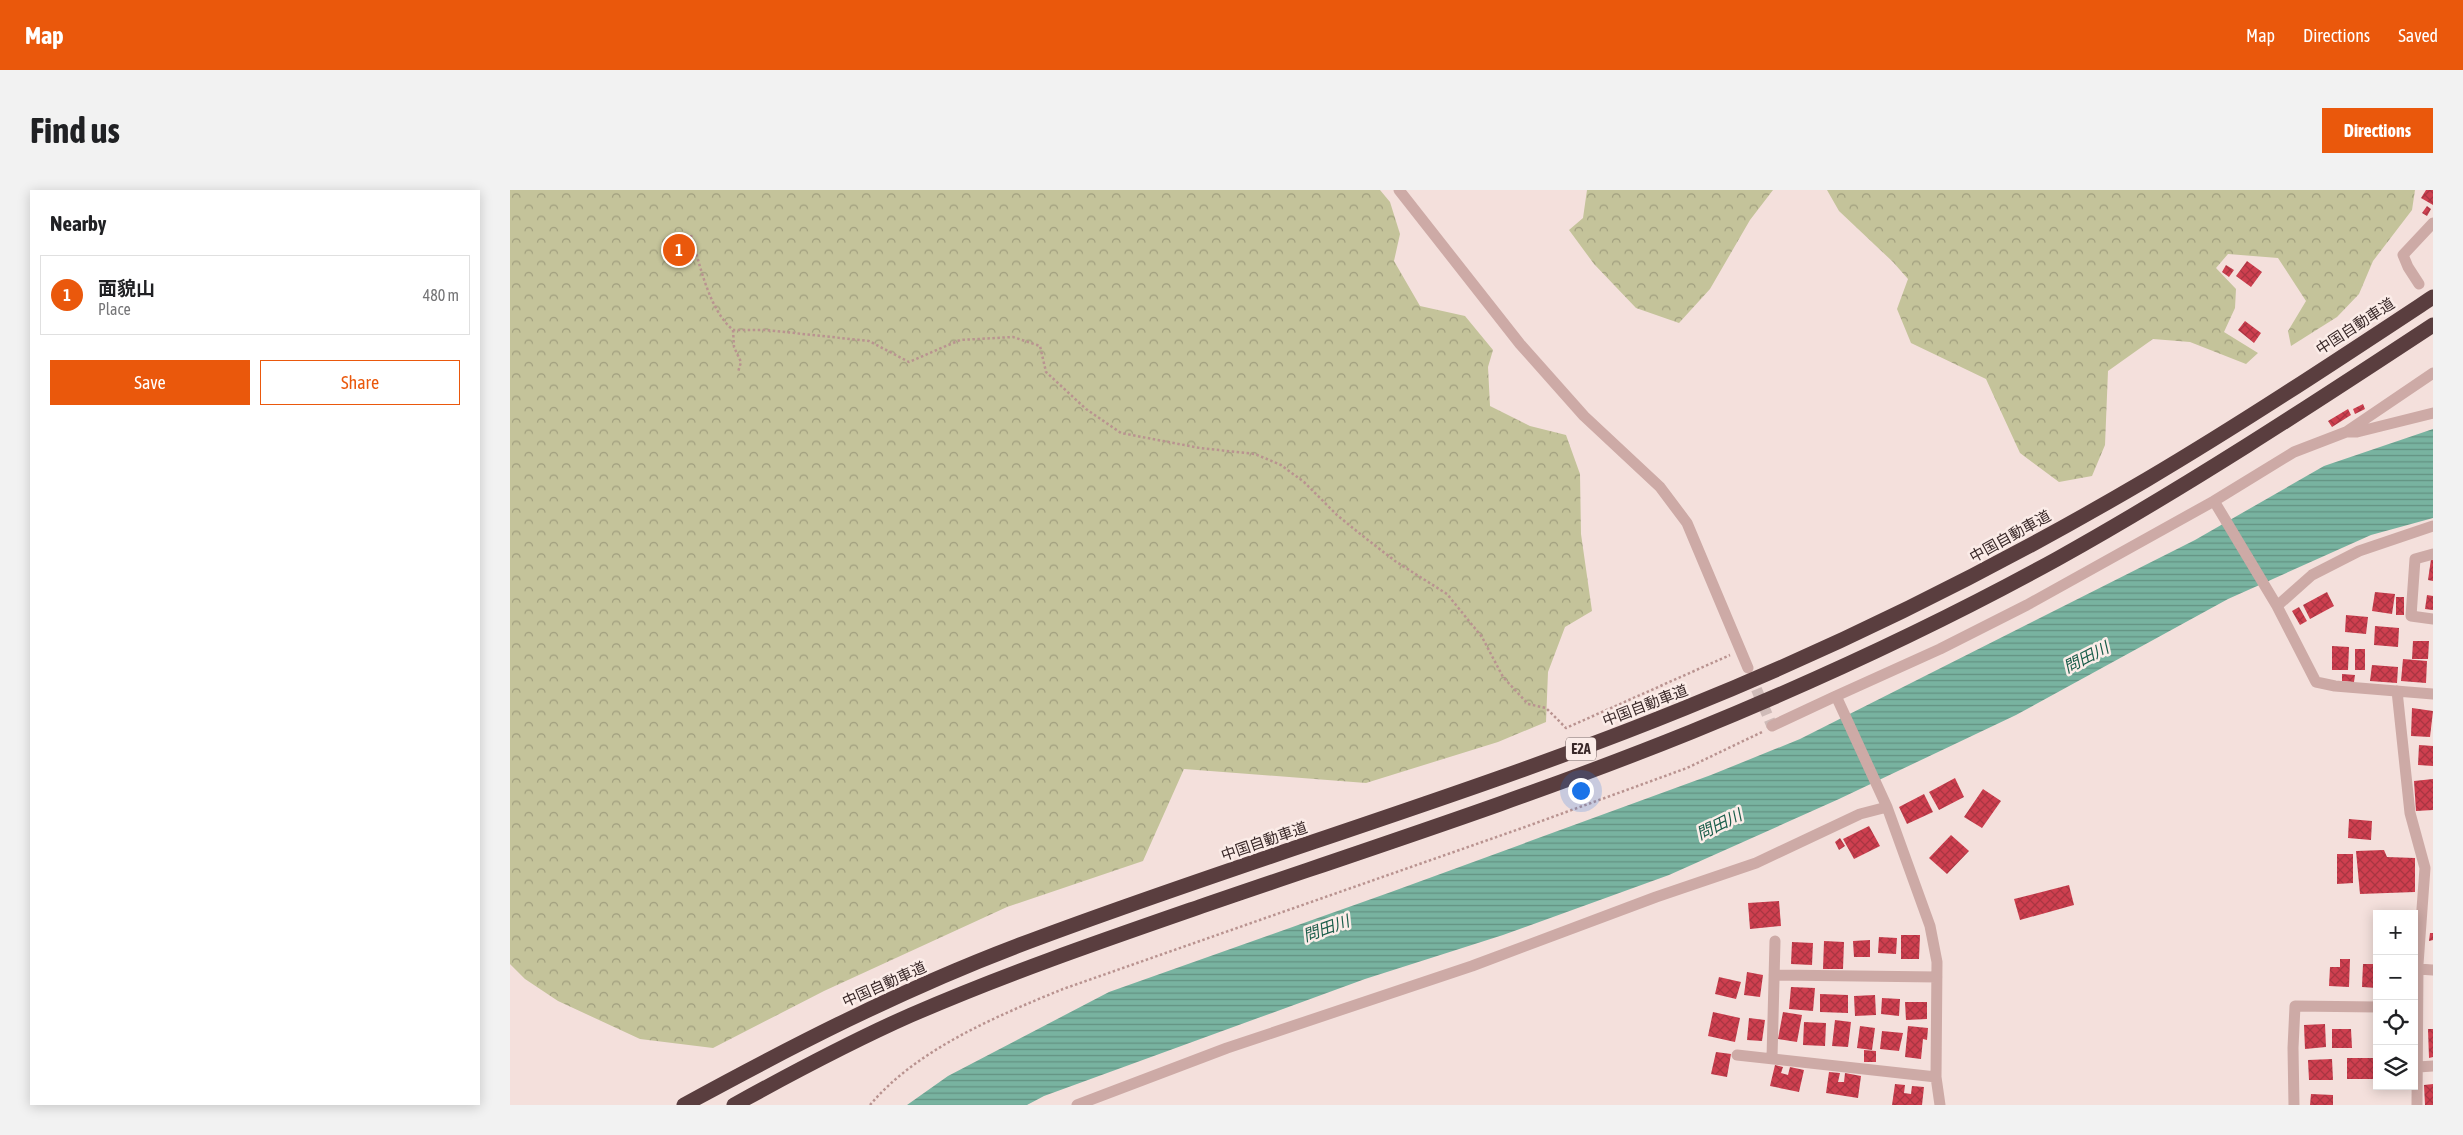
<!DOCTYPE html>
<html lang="en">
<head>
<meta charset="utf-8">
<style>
	body { margin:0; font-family:"Asap Condensed","Noto Sans JP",sans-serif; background:#f2f2f2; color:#202124 }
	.controls { position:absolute; right:15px; bottom:15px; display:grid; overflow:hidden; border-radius:0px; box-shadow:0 2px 12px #0003 }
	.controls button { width:45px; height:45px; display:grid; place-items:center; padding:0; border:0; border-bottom:1px solid #e0e0e0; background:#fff; color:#202124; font:25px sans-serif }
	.you { position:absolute; left:1070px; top:600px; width:18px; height:18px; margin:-12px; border:4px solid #fff; border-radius:50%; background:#1a73e8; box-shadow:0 0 0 8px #1a73e833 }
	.badge { display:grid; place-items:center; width:32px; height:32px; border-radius:50%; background:#ea580c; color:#fff; font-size:16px; font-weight:700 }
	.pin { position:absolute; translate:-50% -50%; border:2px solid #fff; box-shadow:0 1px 5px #0006 }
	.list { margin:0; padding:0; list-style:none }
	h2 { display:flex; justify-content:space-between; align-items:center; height:65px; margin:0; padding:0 20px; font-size:21px }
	h2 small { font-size:16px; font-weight:400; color:#757577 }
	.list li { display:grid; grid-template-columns:32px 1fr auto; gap:15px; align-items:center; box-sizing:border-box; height:80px; margin:0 10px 10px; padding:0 10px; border:1px solid #e0e0e0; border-radius:0px }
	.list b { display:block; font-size:19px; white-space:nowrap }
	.list p { margin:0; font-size:16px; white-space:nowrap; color:#757577 }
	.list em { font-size:16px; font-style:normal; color:#757577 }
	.actions { display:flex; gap:10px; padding:15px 20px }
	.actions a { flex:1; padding:11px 0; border:1px solid #ea580c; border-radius:0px; text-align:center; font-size:18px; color:#ea580c }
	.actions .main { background:#ea580c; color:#fff }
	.icon { flex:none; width:28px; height:28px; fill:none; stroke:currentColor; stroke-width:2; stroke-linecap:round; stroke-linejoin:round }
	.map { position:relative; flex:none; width:1923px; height:915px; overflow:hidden; border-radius:0px }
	header { display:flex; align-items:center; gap:30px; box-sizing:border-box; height:70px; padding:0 25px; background:#ea580c; color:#fff }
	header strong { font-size:24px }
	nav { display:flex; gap:28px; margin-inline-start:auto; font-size:18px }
	.intro { display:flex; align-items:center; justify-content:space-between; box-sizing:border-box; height:120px; padding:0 30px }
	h1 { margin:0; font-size:35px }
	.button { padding:12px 22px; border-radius:0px; background:#ea580c; color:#fff; font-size:18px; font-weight:700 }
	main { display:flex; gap:30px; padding:0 30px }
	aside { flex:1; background:#fff; border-radius:0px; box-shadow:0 2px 12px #0003 }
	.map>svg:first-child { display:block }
	.forest { fill:url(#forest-crowns) }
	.water { fill:url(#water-rules) }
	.building { fill:url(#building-cross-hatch) }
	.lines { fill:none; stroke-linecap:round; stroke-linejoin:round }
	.street-tunnel { stroke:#cfbbb8; stroke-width:11; stroke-dasharray:11 5.5; stroke-linecap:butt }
	.path { stroke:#b99390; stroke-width:2.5; stroke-dasharray:2.5 2.5; stroke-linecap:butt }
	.street { stroke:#cdaaa6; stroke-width:11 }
	.highway { stroke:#5a3e3f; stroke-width:15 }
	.labels { text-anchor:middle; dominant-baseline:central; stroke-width:5; stroke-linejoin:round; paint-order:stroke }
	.shield { fill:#fbece8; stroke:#736362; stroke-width:1 }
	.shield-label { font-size:14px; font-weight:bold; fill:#392828 }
	.street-label { font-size:15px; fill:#392828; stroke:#fbece8 }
	.water-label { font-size:16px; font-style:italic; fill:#1a5d4a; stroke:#fbece8 }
</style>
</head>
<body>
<header>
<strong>Map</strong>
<nav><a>Map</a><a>Directions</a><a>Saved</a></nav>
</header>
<div class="intro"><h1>Find us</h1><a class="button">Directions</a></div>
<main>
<aside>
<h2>Nearby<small></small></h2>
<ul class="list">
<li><span class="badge">1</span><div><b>面貌山</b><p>Place</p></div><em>480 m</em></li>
</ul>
<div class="actions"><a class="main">Save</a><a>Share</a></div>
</aside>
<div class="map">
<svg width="1923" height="915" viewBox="0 0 1923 915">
	<defs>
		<pattern id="forest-crowns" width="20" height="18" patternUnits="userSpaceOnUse" patternTransform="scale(1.25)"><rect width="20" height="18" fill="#c4c39a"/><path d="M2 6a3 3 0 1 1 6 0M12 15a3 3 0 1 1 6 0" fill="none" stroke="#a09e7e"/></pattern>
		<pattern id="water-rules" width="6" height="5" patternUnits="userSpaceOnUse" patternTransform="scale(1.25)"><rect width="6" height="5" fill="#78b3a0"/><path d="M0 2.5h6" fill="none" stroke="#639282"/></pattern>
		<pattern id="building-cross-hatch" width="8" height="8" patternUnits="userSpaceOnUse" patternTransform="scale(1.25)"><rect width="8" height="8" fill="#ce3f4f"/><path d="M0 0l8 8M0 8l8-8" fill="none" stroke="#a83542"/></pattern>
	</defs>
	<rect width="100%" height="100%" fill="#f4e0dc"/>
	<!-- forest -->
	<path class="forest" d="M0 0H870L880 12 890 44 884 71 910 116 955 126 983 160 978 177 980 216 1020 236 1056 245 1070 284 1071 344 1082 421 1055 437 1038 482 1036 532 988 552 856 593 674 579 633 671 497 717 314 801 203 858 130 849 48 811 15 789 0 774Z
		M1077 0H1263L1240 30 1200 99 1169 133 1126 118 1084 74 1059 40 1073 28Z
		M1317 0H1905L1902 20 1863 71 1849 104 1827 127 1781 156 1778 141 1796 111 1768 68 1718 64 1706 78 1726 99 1725 118 1714 142 1748 163 1736 174 1680 152 1643 149 1598 181 1595 255 1582 286 1549 292 1510 263 1476 189 1401 153 1387 119 1398 89 1383 72 1329 21Z"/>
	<!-- water -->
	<path class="water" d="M1923 239V328L1861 345 1718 409 1506 525 1329 609 1159 685 993 745 855 789 534 906 517 915H397L438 886 599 802 881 702 1201 585 1290 549 1685 350 1814 276Z"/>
	<!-- building -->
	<path class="building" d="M1916 0H1923V15L1911 8Z
		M1917 16 1921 19 1917 26 1912 23Z
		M1737 71 1752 82 1741 97 1726 86Z
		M1716 75 1724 80 1719 87 1712 82Z
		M1735 131 1751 143 1744 153 1728 140Z
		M1853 214 1855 219 1845 224 1843 219Z
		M1838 219 1841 225 1822 237 1818 231Z
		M1921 369 1923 370V391L1918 390Z
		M1817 402 1824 416 1800 429 1793 415Z
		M1865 402 1885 404 1882 424 1862 421Z
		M1917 405 1923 406V420L1915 419Z
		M1886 407H1894V425H1886Z
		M1789 417 1797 431 1790 435 1782 421Z
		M1836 425 1858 427 1856 444 1835 442Z
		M1865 436 1889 438 1888 457 1864 455Z
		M1903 451H1919L1918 469H1902Z
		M1822 456 1839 457 1838 480H1822Z
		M1845 459H1855V480H1845Z
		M1893 469 1917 471 1916 493 1891 491Z
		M1862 475 1888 477 1887 493 1860 491Z
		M1832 484 1845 485 1844 492 1832 491Z
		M1902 518 1923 521 1920 547 1901 546Z
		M1909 555 1923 556V576L1908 575Z
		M1445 588 1454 607 1429 620 1419 602Z
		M1923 589V620L1906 621 1904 591Z
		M1473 599 1491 611 1472 638 1454 627Z
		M1414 604 1423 622 1397 634 1389 617Z
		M1839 629 1862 631 1861 650 1838 648Z
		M1359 636 1370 656 1344 669 1333 649Z
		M1441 645 1459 661 1437 684 1419 668Z
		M1330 648 1335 656 1329 660 1325 652Z
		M1874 660 1877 667 1905 668V702L1850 704 1846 661Z
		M1827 664H1843V693L1827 694Z
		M1559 695 1564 715 1510 730 1504 709Z
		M1269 711 1271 736 1240 739 1238 713Z
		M1920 743H1923V750L1919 751Z
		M1391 745H1410L1409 769H1391Z
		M1369 747 1387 748 1386 764 1368 763Z
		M1360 750V767H1344L1343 751Z
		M1314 751 1334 752 1333 779H1313Z
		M1282 752 1303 753 1302 775 1281 774Z
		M1830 769H1840L1839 797 1819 796 1820 777H1830Z
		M1853 774H1867V798L1852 797Z
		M1237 782 1253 785 1250 807 1234 805Z
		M1209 787 1231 792 1226 809 1205 804Z
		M1281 797 1305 798 1303 821 1279 819Z
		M1310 804 1338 805V823L1310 822Z
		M1365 805 1366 825 1345 826 1344 806Z
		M1372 808 1390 809 1389 826 1371 824Z
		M1395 812H1417V829L1396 830Z
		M1203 822 1230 828 1225 852 1198 846Z
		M1273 822 1292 825 1287 852 1268 849Z
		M1239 828 1255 830 1252 851 1237 850Z
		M1325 830 1341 832 1338 857 1322 856Z
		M1294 832 1316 833 1315 856 1293 855Z
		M1815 834 1816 857 1795 859 1794 835Z
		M1350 836 1365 838 1362 860 1347 858Z
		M1398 836 1418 838 1417 850 1413 849 1411 869 1395 867Z
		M1822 839H1841L1842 858H1822Z
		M1918 839H1923V867L1919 868Z
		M1372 841 1393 843 1389 861 1370 859Z
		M1354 860 1366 861V872H1354Z
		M1206 862 1221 864 1217 887 1201 884Z
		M1837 868H1867V889H1837Z
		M1822 869 1823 890H1799L1798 870Z
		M1265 875 1273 877 1271 883 1278 885 1280 877 1294 880 1289 902 1260 896Z
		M1319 882 1330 883 1328 892H1334L1335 883 1351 886 1348 908 1316 903Z
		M1385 894 1395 895 1394 903 1401 904 1402 896 1414 897 1412 915H1382Z
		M1923 894V915H1915L1914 895Z
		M1801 904 1823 905V915H1800Z"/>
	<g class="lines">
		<!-- street-tunnel -->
		<path class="street-tunnel" d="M1240 484 1262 536"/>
		<!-- path -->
		<path class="path" d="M181 45C190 75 199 120 223 140H256L359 151 399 172 450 150 503 147 530 156 536 182 576 219 611 243 690 258 745 264 771 275 794 292 827 325 849 343 885 371 937 404 972 447 993 487 1018 514 1036 518 1056 538 1220 465
			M223 140 224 157 231 172 228 182
			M360 915C407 859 487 826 553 799L1015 637 1177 578 1252 542"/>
		<!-- street -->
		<path class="street" d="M889 0 1010 154 1074 226 1150 297 1177 333 1238 478
			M1909 94 1898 77 1893 65 1923 33
			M1923 183 1836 242 1784 262 1704 311 1767 416 1806 492 1825 496 1923 504
			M1836 242H1847L1923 223
			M1923 364 1905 369 1901 426 1923 429
			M1767 416 1802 385 1849 361 1923 336
			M1887 501 1900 623 1915 678 1908 774 1907 915
			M1326 506 1430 459 1517 415 1704 311
			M1262 536 1326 506 1377 617 1420 736 1427 772 1426 887 1430 915
			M1908 779 1923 780
			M1264 785 1427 787
			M1227 865 1426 887
			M1262 868 1265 751
			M1908 877 1923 876
			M567 915 717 858 962 776 1146 707 1246 673 1350 624 1377 617
			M1784 915 1783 858 1785 816 1867 817"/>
		<!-- highway -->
		<path class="highway" d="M174 915C282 856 391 800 507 756 728 672 956 607 1175 518 1334 454 1488 377 1636 290 1734 232 1829 169 1923 107
			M224 915C282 883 340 852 401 825 495 784 594 750 692 716 855 660 1020 607 1181 542 1306 491 1429 434 1547 369 1676 297 1800 216 1923 135"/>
	</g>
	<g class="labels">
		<!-- shield labels -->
		<rect class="shield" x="1056" y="547.5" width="30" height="23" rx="4"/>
		<g class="shield-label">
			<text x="1071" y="559">E2A</text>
		</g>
		<!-- street labels -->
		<g class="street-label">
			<text transform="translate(1845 136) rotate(-33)">中国自動車道</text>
			<text transform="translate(1500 346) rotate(-29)">中国自動車道</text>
			<text transform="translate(1135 515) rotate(-21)">中国自動車道</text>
			<text transform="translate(754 651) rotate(-19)">中国自動車道</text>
			<text transform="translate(374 794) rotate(-24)">中国自動車道</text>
		</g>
		<!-- water labels -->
		<g class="water-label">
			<text transform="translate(1576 467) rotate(-27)">問田川</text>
			<text transform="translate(1209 634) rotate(-26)">問田川</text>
			<text transform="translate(816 738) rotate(-20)">問田川</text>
		</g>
	</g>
</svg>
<div class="controls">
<button>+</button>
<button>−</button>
<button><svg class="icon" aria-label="locate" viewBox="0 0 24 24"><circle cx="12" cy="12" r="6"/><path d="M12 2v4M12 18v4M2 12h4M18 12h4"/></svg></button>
<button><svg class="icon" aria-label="layers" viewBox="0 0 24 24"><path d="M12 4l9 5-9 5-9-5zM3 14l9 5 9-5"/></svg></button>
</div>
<div class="you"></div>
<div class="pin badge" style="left:169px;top:60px">1</div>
</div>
</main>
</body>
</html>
